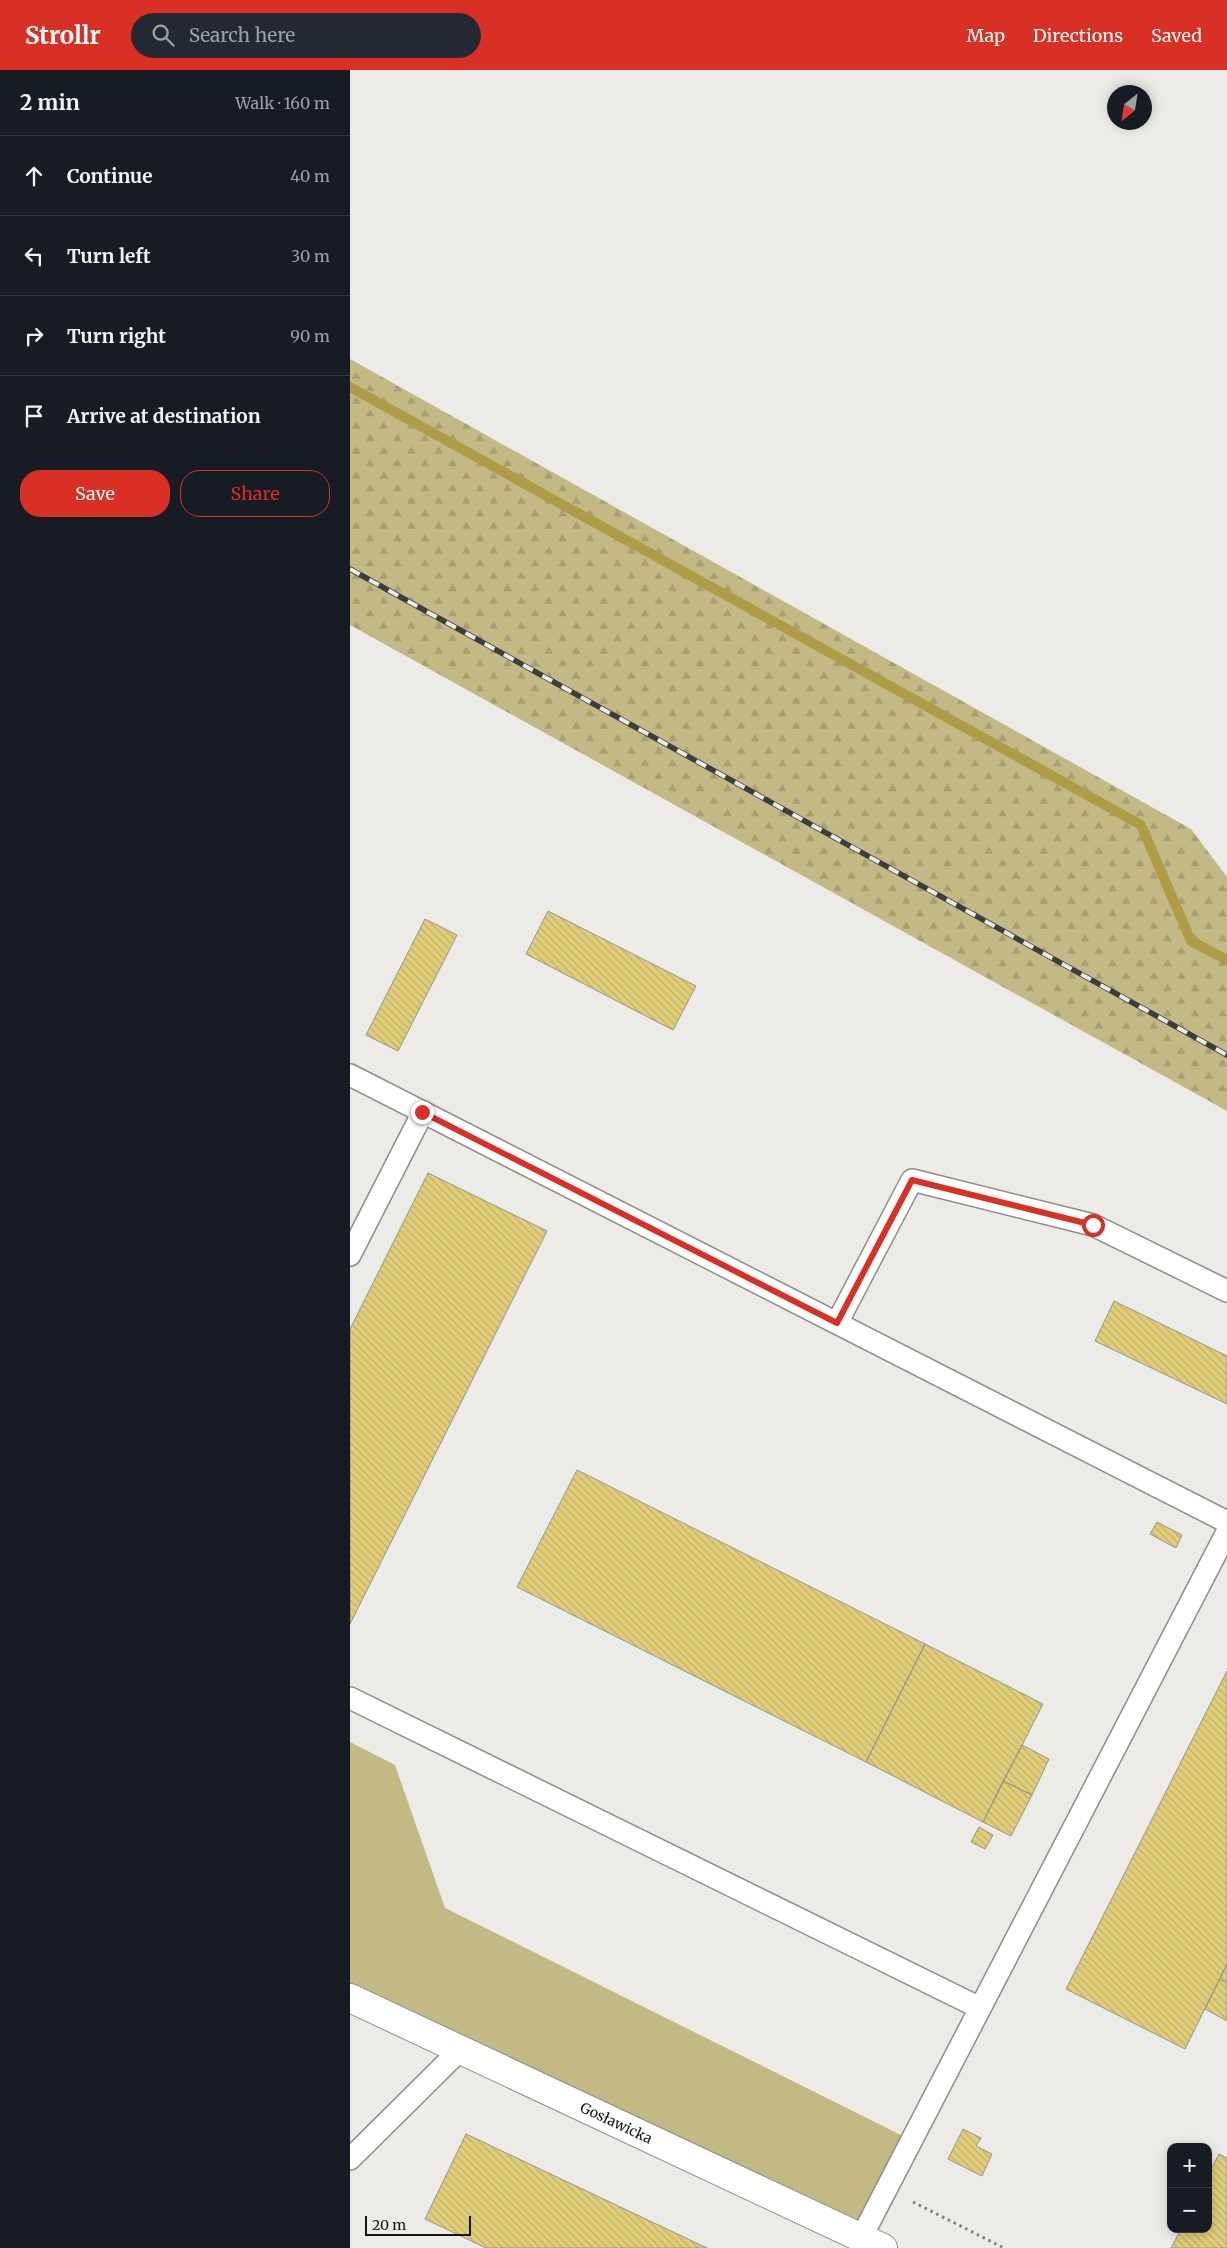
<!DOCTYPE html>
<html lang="en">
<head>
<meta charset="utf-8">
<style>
	body { margin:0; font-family:Merriweather,serif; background:#242831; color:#f1f3f6 }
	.controls { position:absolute; right:15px; bottom:15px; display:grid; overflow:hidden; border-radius:10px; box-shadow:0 2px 12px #0003 }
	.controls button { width:45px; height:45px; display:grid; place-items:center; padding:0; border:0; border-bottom:1px solid #363941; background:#171b24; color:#f1f3f6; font:25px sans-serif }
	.compass { position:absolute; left:757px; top:15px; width:45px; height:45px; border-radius:50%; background:#171b24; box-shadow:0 2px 12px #0003; rotate:210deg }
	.scale { position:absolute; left:15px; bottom:12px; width:106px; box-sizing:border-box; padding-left:5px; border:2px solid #131311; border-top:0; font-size:14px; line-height:18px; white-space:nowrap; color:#131311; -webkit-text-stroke:4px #ecebe7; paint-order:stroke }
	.stop { position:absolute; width:15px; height:15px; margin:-11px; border:4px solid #d93025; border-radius:50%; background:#fff }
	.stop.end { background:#d93025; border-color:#fff; box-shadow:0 1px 5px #0008 }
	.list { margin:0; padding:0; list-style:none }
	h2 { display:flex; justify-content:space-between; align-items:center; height:65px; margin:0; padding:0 20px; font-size:21px }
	h2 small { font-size:16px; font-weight:400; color:#9ea1a6 }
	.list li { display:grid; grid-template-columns:32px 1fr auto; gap:15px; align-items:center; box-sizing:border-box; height:80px; padding:0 20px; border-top:1px solid #363941 }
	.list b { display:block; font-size:19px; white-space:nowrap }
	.list em { font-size:16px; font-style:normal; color:#9ea1a6 }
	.actions { display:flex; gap:10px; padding:15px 20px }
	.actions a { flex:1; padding:11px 0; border:1px solid #d93025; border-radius:20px; text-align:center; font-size:18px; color:#d93025 }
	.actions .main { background:#d93025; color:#fff }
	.icon { flex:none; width:28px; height:28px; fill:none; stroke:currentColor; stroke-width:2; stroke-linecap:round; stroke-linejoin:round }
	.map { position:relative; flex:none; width:877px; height:2178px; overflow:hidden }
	header { display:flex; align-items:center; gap:30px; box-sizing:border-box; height:70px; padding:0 25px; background:#d93025; color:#fff }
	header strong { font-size:24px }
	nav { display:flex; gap:28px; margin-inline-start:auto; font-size:18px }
	.search { width:350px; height:45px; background:#242831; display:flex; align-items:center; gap:12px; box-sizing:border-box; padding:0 18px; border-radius:28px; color:#9ea1a6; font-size:19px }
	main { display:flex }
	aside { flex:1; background:#171b24 }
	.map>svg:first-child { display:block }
	.grass { fill:#c3b985 }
	.forest { fill:url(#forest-firs) }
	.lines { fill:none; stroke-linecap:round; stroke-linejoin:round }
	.stream { stroke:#ae9c46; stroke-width:10 }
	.building { fill:url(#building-back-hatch); stroke:#959490 }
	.service-casing { stroke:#8e8d89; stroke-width:24 }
	.minor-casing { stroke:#8e8d89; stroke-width:30 }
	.path { stroke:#7f7f7c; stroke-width:3; stroke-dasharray:2.5 4; stroke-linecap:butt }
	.service { stroke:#fff; stroke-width:21 }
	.minor { stroke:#fff; stroke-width:28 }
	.rail-casing { stroke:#3d3d3b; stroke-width:5.5 }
	.rail { stroke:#ecebe7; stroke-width:4; stroke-dasharray:11; stroke-linecap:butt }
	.route { stroke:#d93025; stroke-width:6 }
	.labels { text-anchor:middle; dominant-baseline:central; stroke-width:4; stroke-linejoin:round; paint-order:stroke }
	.street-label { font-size:14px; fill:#131311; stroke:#ecebe7 }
</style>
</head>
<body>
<header>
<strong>Strollr</strong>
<div class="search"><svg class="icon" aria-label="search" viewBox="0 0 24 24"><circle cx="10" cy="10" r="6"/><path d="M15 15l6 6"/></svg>Search here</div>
<nav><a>Map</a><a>Directions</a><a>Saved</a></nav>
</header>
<main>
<aside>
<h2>2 min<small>Walk · 160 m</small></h2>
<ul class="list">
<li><svg class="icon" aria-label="ahead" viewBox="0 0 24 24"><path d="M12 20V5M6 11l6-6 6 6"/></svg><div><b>Continue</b></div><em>40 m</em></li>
<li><svg class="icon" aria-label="left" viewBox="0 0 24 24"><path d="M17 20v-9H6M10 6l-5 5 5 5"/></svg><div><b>Turn left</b></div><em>30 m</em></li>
<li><svg class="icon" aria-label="right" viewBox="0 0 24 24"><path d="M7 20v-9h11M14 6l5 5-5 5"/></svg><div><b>Turn right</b></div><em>90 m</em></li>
<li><svg class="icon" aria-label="arrive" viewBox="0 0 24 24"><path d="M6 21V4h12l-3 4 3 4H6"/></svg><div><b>Arrive at destination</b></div></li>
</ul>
<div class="actions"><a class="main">Save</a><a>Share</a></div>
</aside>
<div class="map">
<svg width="877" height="2178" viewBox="0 0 877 2178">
	<defs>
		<pattern id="forest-firs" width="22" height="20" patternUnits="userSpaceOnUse" patternTransform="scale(1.25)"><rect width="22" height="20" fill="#c3b985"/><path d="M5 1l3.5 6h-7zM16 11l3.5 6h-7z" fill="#a79e72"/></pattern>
		<pattern id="building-back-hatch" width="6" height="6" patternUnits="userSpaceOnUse" patternTransform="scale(1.25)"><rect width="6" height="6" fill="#e0ce78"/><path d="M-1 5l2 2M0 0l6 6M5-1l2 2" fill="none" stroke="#bfb067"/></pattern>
	</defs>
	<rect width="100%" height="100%" fill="#ecebe7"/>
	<!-- grass -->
	<path class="grass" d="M0 1672 45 1695 95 1838 561 2070 511 2168 0 1928Z"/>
	<!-- forest -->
	<path class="forest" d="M0 289 841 759 877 807V1041L0 555Z"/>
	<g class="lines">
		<!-- stream -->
		<path class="stream" d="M0 317 791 755 841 871 877 890"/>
	</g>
	<!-- building -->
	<path class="building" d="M198 841 346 916 323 960 176 884Z
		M75 849 107 865 48 981 16 965Z
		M78 1103 197 1161 0 1554V1259Z
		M764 1231 877 1286V1334L745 1271Z
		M227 1400 575 1574 516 1692 167 1517Z
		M807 1452 832 1465 826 1478 800 1464Z
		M575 1574 693 1634 633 1752 516 1692Z
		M877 1601V1894L835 1979 716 1919Z
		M672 1675 699 1689 682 1725 653 1711Z
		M653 1711 682 1725 661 1766 633 1752Z
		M629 1757 643 1765 635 1779 621 1772Z
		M877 1894V1913L870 1909Z
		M870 1909 877 1913V1951L855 1939Z
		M613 2059 631 2068 626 2076 642 2084 632 2106 598 2089Z
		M116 2064 357 2178H136L75 2149Z
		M869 2084 877 2088V2178H821L831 2159H858V2105Z"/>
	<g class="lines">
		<defs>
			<path id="service" d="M0 1005 877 1452
				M0 1185 73 1042
				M487 1253 562 1110 743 1155 877 1221
				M0 1628 630 1938
				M0 2089 111 1979
				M511 2168 877 1462"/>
			<g id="minor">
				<path id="s1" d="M0 1928 533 2178"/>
			</g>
		</defs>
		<!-- service casing -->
		<use href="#service" class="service-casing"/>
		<!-- minor casing -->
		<use href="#minor" class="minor-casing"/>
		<!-- path -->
		<path class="path" d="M563 2132 654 2178"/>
		<!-- service -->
		<use href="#service" class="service"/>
		<!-- minor -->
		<use href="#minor" class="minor"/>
		<defs>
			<path id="rail" d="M0 499 877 985"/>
		</defs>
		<!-- rail casing -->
		<use href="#rail" class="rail-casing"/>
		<!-- rail -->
		<use href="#rail" class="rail"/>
	</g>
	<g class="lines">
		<!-- route -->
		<path class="route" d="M72 1042 487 1253 562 1110 743 1155"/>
	</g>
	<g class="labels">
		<!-- street labels -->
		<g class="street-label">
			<text stroke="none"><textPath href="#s1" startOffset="294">Gosławicka</textPath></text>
		</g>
	</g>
</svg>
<div class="controls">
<button>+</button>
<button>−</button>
</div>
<svg class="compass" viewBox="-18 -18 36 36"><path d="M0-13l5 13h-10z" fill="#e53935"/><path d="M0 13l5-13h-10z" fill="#9ea1a6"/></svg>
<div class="scale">20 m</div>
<div class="stop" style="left:743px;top:1155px"></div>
<div class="stop end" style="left:72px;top:1042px"></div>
</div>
</main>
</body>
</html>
